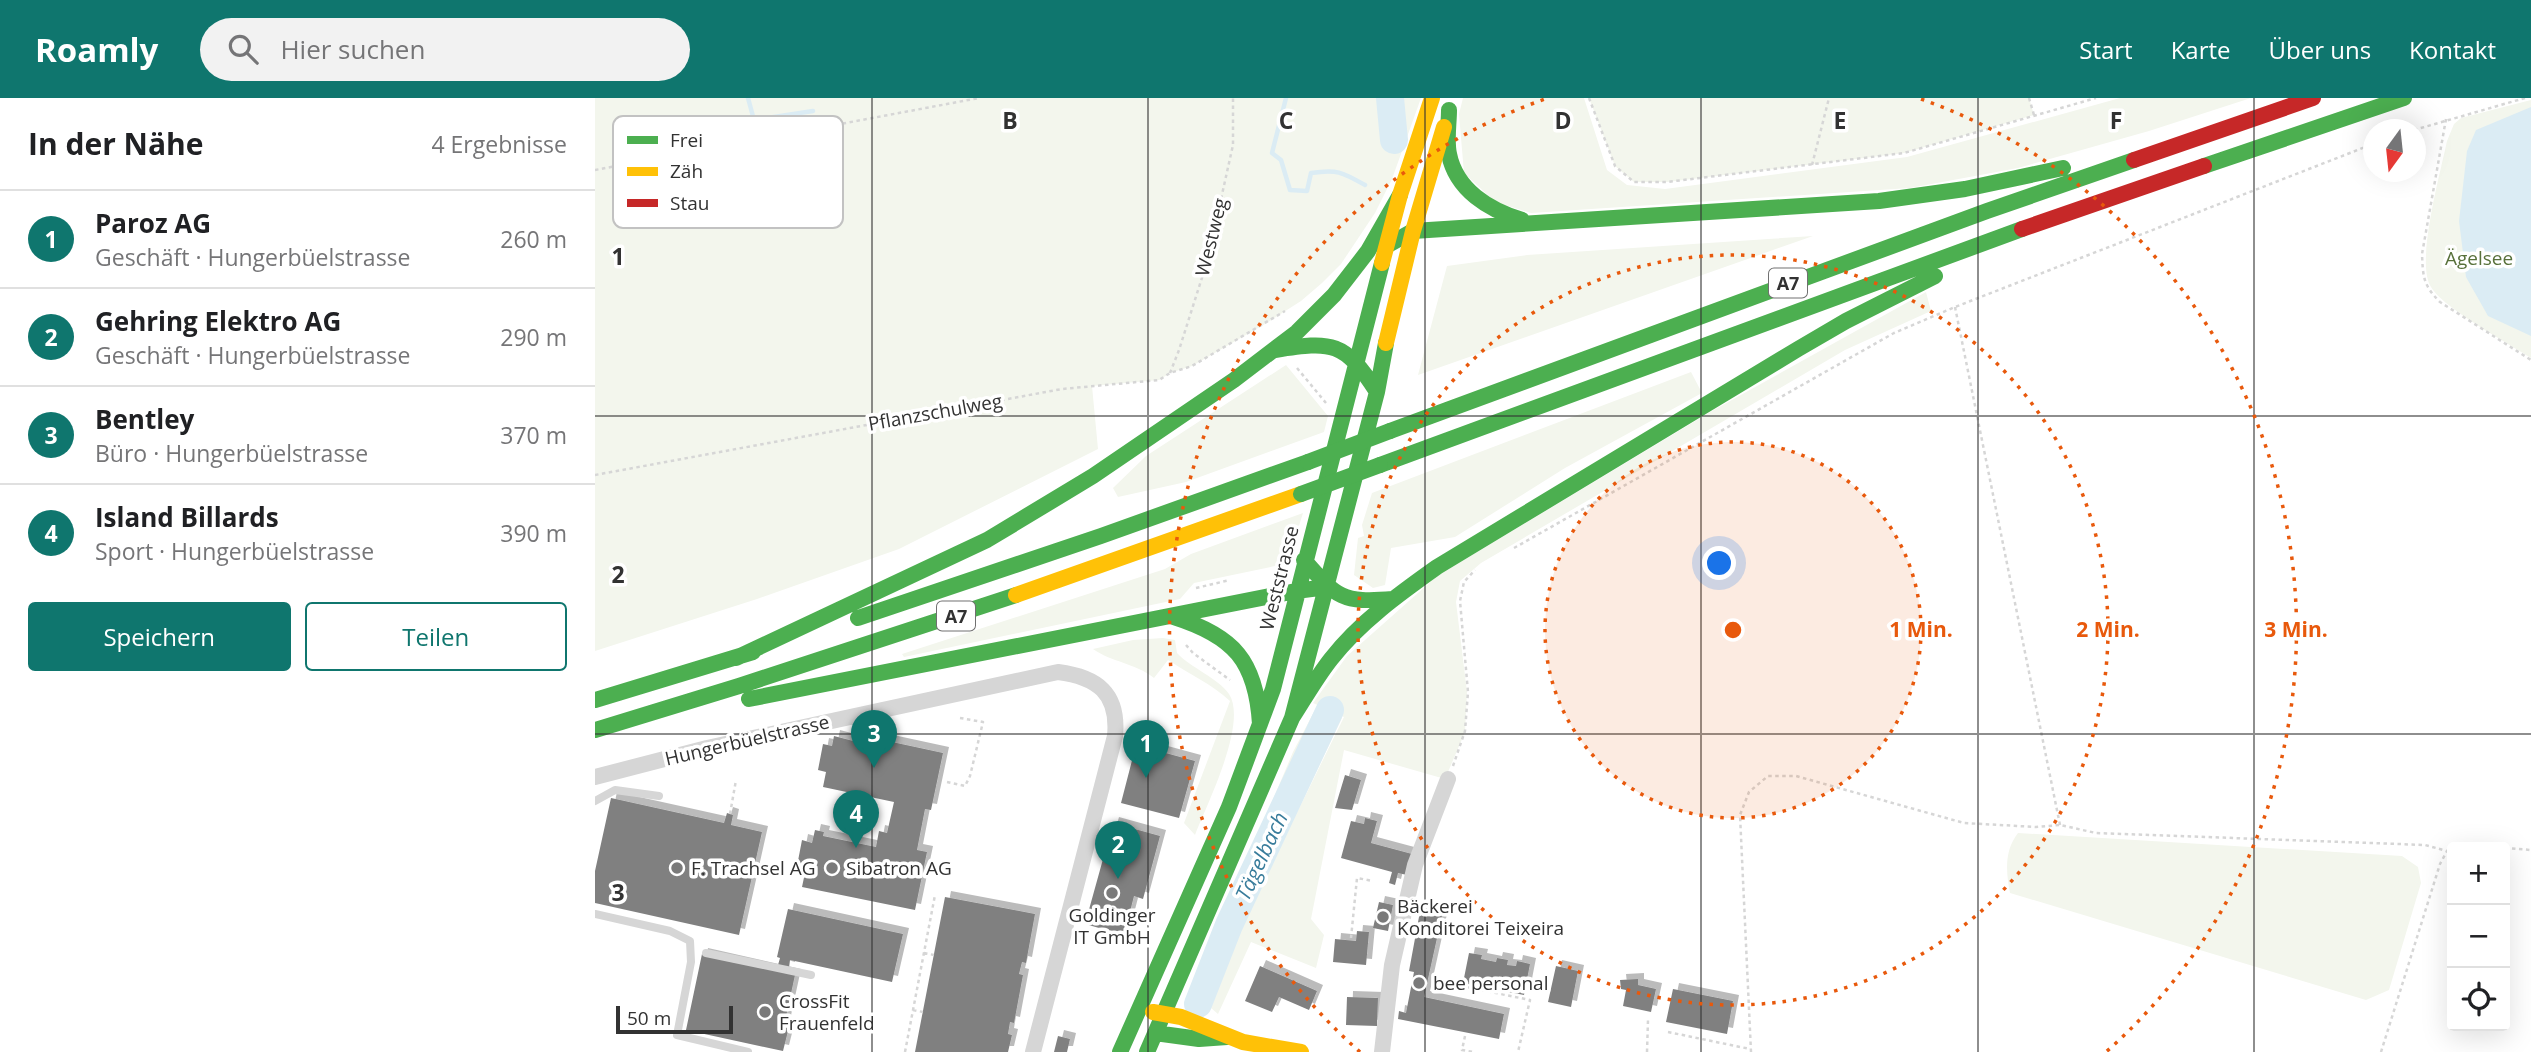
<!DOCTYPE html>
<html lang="de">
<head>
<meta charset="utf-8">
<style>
	body { margin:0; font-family:"Open Sans",sans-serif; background:#f2f2f2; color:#202124 }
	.controls { position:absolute; right:21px; bottom:21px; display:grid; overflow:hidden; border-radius:7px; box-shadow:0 7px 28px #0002 }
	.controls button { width:63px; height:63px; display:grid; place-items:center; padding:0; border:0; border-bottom:2px solid #e0e0e0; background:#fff; color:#202124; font:35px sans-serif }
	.compass { position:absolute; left:1768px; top:21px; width:63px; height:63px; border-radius:50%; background:#fff; box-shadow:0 7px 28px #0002; rotate:195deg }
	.scale { position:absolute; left:21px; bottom:18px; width:117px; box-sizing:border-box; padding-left:7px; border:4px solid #323232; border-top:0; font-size:19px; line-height:24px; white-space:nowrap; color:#323232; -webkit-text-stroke:5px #fff; paint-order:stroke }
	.you { position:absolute; left:1125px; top:466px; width:24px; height:24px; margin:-18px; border:5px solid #fff; border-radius:50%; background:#1a73e8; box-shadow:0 0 0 10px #1a73e833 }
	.badge { display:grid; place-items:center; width:46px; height:46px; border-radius:50%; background:#0f766e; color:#fff; font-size:23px; font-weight:700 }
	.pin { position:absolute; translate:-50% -58px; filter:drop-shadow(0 2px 4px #0008) }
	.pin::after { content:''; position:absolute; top:37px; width:24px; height:21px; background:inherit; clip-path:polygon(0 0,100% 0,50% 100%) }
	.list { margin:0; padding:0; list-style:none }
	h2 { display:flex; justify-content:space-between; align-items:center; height:91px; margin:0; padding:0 28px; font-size:30px }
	h2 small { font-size:23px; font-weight:400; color:#757577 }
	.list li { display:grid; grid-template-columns:46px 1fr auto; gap:21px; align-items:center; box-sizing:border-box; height:98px; padding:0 28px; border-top:2px solid #e0e0e0 }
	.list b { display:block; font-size:26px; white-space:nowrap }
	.list p { margin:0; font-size:23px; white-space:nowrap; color:#757577 }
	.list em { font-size:23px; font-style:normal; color:#757577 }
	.actions { display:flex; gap:14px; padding:21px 28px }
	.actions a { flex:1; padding:16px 0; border:2px solid #0f766e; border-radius:7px; text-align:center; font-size:24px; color:#0f766e }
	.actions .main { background:#0f766e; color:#fff }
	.icon { flex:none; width:38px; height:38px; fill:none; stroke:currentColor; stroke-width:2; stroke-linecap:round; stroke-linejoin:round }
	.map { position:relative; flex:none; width:1936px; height:954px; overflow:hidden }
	header { display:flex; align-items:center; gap:42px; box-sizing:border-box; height:98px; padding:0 35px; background:#0f766e; color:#fff }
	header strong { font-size:33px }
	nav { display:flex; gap:38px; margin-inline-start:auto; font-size:24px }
	.search { width:490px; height:63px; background:#f2f2f2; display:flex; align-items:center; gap:18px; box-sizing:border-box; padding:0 24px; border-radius:38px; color:#757577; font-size:26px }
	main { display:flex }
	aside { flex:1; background:#fff }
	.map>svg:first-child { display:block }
	.green { fill:#f3f6ed }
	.water { fill:#dbecf4 }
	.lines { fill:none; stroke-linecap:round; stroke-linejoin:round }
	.stream { stroke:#dbecf4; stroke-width:4.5 }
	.river { stroke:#dbecf4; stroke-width:28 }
	.building { fill:#808080; filter:url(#shadow) }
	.path { stroke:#d6d6d6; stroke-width:2.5; stroke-dasharray:3.5 3.5; stroke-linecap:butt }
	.lane { stroke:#d6d6d6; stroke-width:8 }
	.street { stroke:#d6d6d6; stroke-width:16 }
	.fast { stroke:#4caf50; stroke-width:16 }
	.slow { stroke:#ffc107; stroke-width:16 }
	.jam { stroke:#c62828; stroke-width:16 }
	.fast-bridge { stroke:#4caf50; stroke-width:16 }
	.grid { fill:none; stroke:#323232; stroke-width:2; stroke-opacity:0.55 }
	.ring { fill:none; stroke:#e8590c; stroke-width:3.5; stroke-dasharray:3.5 7 }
	.poi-dot { fill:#7a7a7a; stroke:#fff; stroke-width:2.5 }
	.labels { text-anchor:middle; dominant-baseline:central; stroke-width:7; stroke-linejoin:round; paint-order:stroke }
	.shield { fill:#fff; stroke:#707070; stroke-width:2 }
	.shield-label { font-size:18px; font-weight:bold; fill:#323232 }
	.street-label { font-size:19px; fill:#323232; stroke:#fff }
	.park-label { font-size:19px; fill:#58713b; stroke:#fff }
	.poi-label { font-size:19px; fill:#323232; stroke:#fff; text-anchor:start }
	.water-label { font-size:21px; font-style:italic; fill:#387c9b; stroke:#fff }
	.key { fill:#fff; stroke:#c2c2c2; stroke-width:2 }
	.key-label { font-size:19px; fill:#323232 }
	.grid-label { font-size:23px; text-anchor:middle; font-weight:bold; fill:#323232; stroke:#fff; stroke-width:7; stroke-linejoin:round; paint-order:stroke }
	.centre { fill:#e8590c; stroke:#fff; stroke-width:3.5 }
	.ring-label { font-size:21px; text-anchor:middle; font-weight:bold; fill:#e8590c; stroke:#fff; stroke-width:7; stroke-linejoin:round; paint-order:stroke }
</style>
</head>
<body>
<header>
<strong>Roamly</strong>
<div class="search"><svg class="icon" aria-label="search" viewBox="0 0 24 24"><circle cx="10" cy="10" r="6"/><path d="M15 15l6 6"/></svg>Hier suchen</div>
<nav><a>Start</a><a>Karte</a><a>Über uns</a><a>Kontakt</a></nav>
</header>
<main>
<aside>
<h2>In der Nähe<small>4 Ergebnisse</small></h2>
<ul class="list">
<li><span class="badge">1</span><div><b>Paroz AG</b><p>Geschäft · Hungerbüelstrasse</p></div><em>260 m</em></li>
<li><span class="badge">2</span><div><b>Gehring Elektro AG</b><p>Geschäft · Hungerbüelstrasse</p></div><em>290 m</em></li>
<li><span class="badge">3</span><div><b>Bentley</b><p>Büro · Hungerbüelstrasse</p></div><em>370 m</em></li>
<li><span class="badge">4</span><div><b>Island Billards</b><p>Sport · Hungerbüelstrasse</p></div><em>390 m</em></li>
</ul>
<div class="actions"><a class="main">Speichern</a><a>Teilen</a></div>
</aside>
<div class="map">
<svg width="1936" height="954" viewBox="0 0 1936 954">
	<defs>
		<filter id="shadow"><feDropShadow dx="6" dy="-6" stdDeviation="0" flood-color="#0004"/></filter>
	</defs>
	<rect width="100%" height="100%" fill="#fff"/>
	<!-- green -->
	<path class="green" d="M0 0H826L797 81 780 115 746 166 727 185 706 203 670 226 597 268 575 275 564 282 497 288 503 351 304 451 162 501 0 553Z
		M868 0H989L1012 72 1032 87 1070 91 1312 59 1525 0H1656L1554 33 1423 70 1315 90 936 115 900 104 869 75 864 16Z
		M994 0H1434L1439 17 1309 55 1072 84H1039L1020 68Z
		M1936 2V260C1913 245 1848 210 1836 189 1820 165 1846 73 1852 43L1859 26 1866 20Z
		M1218 138 823 277 852 168 932 157Z
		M1331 194 1336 213 1250 252 886 465 865 483 861 504 872 594 870 634 850 681 749 652 716 821 729 837 721 870 656 844 623 916 616 910 631 869 615 909 599 899 614 853 698 654 722 608 747 620 696 727 749 619 718 605 752 558 841 479 1117 313Z
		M691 267 733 318 729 334 591 384 523 399 518 390 551 358Z
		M1096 274 1107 295 970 370 860 439 796 450 790 487 778 490 759 477 763 440 769 438 767 427 777 395Z
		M708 415 694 460 685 467 599 485 585 501 309 559 307 556 570 471 596 456Z
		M568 540 580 542 582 555C596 570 623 580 634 596 653 625 612 706 600 737L589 725 635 603C617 586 594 576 573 562L559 580C540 565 516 564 498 551L538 542Z
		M1423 735 1807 758 1823 769 1826 785 1794 892 1771 902 1415 795C1411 774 1409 753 1423 735Z"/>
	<!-- water -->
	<path class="water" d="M1936 9V238L1893 218 1871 179 1864 123 1872 53 1881 32Z"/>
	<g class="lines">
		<!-- stream -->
		<path class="stream" d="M153 0 159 22 218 13
			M691 0 677 55 686 62 695 92 712 93 716 75C742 71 747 74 770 87"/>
		<!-- river -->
		<path class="river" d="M795 0 799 42
			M603 906 634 827 735 612"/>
	</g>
	<!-- building -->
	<path class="building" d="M260 636 348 655 336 712 330 711 322 752 332 754 320 812 207 789 211 770 202 768 207 742 217 745 220 732 229 734 228 738 281 749 284 733 292 735 299 704 228 689 231 674 223 672 228 646 237 648 239 638 258 643Z
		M541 647 600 663 584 720 526 705Z
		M750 677 766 682 757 712 740 710Z
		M16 700 129 725 132 715 138 717 136 727 167 734 144 837 0 805V773Z
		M770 720 782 723 776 745 817 756 812 777 803 775 800 787 794 785 797 774 746 760 756 723 769 726Z
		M518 725 565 738 548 801 539 798 529 837 490 826Z
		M350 799 440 816 431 865 427 864 424 876 428 877 419 925 415 924 413 936 417 937 413 954H320Z
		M784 804 798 807 793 833 778 830Z
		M826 808 848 813 829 899 909 916 904 941 803 921 804 913 811 915 819 874 814 873Z
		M193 811 308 836 297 884 195 862 194 870 183 867 185 860 182 859Z
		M762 833 774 834 771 867 738 864 740 841 761 843Z
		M874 855 887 857 886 861 901 864 902 860 913 862 912 867 921 868 922 863 935 866 929 897 868 885Z
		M107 856 200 877 189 928 194 929 188 953 91 932Z
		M665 868 722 893 714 912 684 899 677 914 650 903Z
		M961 868 983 873 976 909 953 904Z
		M1043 881V887L1061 891 1056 914 1028 908 1031 892 1026 891 1025 882Z
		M1078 891 1138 903 1132 936 1071 924Z
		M752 899 783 900 782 928 751 927Z
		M463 938 475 941 472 954H459Z"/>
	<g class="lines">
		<!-- path -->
		<path class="path" d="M994 0 1020 68 1039 84H1072L1309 55 1501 0
			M1434 0 1439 17
			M1851 21 1827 156C1828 179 1828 187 1845 204L1936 262
			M1819 32 1930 0
			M1217 67 1234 0
			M0 72 384 0
			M1360 209 1465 727
			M702 270 731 305
			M575 275 584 252 612 164 638 47V0
			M0 377 467 291 564 282 575 275 597 268 690 213
			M919 450 1299 235 1360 209 1778 46
			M601 490 635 482
			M591 547 598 555 635 582
			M858 668 870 633 873 594 865 503 869 484 880 472
			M352 684 370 688 375 678 388 624 365 620
			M135 716 141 682
			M1880 749H1883
			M1910 750 1936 752
			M756 840 762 780 778 783
			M329 855 339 857
			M872 889 935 902 923 954
			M318 912 328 914
			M1073 934 1155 951
			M870 938 867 952 878 954
			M310 954 340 797
			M1052 954 1053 922
			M1156 954 1145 717 1154 694 1173 678H1201L1369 725 1441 729 1465 727 1501 735 1830 747 1852 753 1857 752
			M1786 954 1845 766 1852 753"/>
		<!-- lane -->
		<path class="lane" d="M0 703 20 692 64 698
			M0 816 75 833 95 843 96 864 82 937 153 954
			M111 855 216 877"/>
		<!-- street -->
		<path class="street" d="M0 679 112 650 463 574C502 579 524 595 520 638L438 954
			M787 954 797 867 820 767 853 681"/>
		<!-- fast -->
		<path class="fast" d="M854 12C854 26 851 42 854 56 861 92 894 112 927 122
			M1609 68 1809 0
			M793 147 818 133 1284 103 1370 91 1468 70
			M680 252C738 243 749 243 782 294
			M795 333 1392 113 1539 62
			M785 367 1427 131
			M709 462C742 500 747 505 798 501
			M579 519C639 538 661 563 665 626
			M263 520 506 438 713 364
			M141 560 392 442 498 378 639 282 702 234 739 197 773 153 805 97
			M154 601 701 493 732 489
			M0 602 158 554
			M697 620C710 600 721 580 736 561 765 524 804 496 842 469L1203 251 1251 223 1340 178
			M0 632 144 588 421 497
			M560 935 604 941 632 939
			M525 954 634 709 678 591 787 165
			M552 954 697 620 782 294 791 245"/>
		<!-- slow -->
		<path class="slow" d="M787 165 805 97 837 0
			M791 245 818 133 849 29
			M421 497 706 396
			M558 914 586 919 648 944 706 954"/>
		<!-- jam -->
		<path class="jam" d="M1539 62 1718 0
			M1427 131 1609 68"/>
		<!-- fast-bridge -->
		<path class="fast-bridge" d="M713 364 795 333
			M706 396 785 367"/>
	</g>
	<!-- grid -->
	<path class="grid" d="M277 0V954M553 0V954M830 0V954M1106 0V954M1383 0V954M1659 0V954M0 318H1936M0 636H1936"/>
	<!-- distance rings -->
	<circle cx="1138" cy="532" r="188" fill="#e8590c" fill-opacity=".12"/>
	<g class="ring">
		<circle cx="1138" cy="532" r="188"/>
		<circle cx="1138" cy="532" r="375"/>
		<path d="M765 954A563 563 0 0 1 950 1M1326 1A563 563 0 0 1 1511 954"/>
	</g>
	<!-- markers -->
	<g class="poi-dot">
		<circle cx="82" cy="770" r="7"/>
		<circle cx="237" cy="770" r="7"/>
		<circle cx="517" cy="795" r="7"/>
		<circle cx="788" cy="819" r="7"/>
		<circle cx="824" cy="885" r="7"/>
		<circle cx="170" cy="914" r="7"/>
	</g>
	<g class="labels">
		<!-- shield labels -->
		<g class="shield">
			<rect x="1174" y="170.5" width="38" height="29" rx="5"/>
			<rect x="342" y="503.5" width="38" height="29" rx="5"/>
		</g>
		<g class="shield-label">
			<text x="1193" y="185">A7</text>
			<text x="361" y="518">A7</text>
		</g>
		<!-- street labels -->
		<g class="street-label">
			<text transform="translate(616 139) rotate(-76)">Westweg</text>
			<text transform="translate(340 314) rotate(-10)">Pflanzschulweg</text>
			<text transform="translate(684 480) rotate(-76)">Weststrasse</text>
			<text transform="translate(152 642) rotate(-13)">Hungerbüelstrasse</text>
		</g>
		<!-- park labels -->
		<g class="park-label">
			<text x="1884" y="160">Ägelsee</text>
		</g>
		<!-- poi labels -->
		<g class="poi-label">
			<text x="96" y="770">F. Trachsel AG</text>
			<text x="251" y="770">Sibatron AG</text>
			<text x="802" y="808">Bäckerei<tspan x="802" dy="22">Konditorei Teixeira</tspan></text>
			<text x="517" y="817" text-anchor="middle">Goldinger<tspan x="517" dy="22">IT GmbH</tspan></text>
			<text x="838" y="885">bee personal</text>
			<text x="184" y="903">CrossFit<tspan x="184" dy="22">Frauenfeld</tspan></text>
		</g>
		<!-- water labels -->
		<g class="water-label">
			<text transform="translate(666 758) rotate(-65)">Tägelbach</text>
		</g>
	</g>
	<!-- legend -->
	<rect x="18" y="18" width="230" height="112" rx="10" class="key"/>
	<rect x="32" y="38" width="31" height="8" fill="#4caf50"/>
	<rect x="32" y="69" width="31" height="9" fill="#ffc107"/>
	<rect x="32" y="101" width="31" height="8" fill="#c62828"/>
	<g class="key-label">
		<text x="75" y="49">Frei</text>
		<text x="75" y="80">Zäh</text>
		<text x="75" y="112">Stau</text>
	</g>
	<g class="grid-label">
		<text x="415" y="31">B</text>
		<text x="691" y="31">C</text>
		<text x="968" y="31">D</text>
		<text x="1245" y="31">E</text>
		<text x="1521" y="31">F</text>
		<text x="23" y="167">1</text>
		<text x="23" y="485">2</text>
		<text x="23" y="803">3</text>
	</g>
	<circle cx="1138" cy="532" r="10" class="centre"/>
	<g class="ring-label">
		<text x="1326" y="539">1 Min.</text>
		<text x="1513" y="539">2 Min.</text>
		<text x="1701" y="539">3 Min.</text>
	</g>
</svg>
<div class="controls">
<button>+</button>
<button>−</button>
<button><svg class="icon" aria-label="locate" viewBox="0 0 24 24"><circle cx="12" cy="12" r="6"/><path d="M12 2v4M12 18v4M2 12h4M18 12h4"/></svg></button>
</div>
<svg class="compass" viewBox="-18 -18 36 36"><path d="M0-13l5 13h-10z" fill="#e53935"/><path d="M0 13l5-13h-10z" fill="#757577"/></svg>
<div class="scale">50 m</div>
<div class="you"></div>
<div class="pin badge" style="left:551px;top:680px">1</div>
<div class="pin badge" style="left:523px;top:781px">2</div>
<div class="pin badge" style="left:279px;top:670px">3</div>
<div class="pin badge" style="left:261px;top:750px">4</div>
</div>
</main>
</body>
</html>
